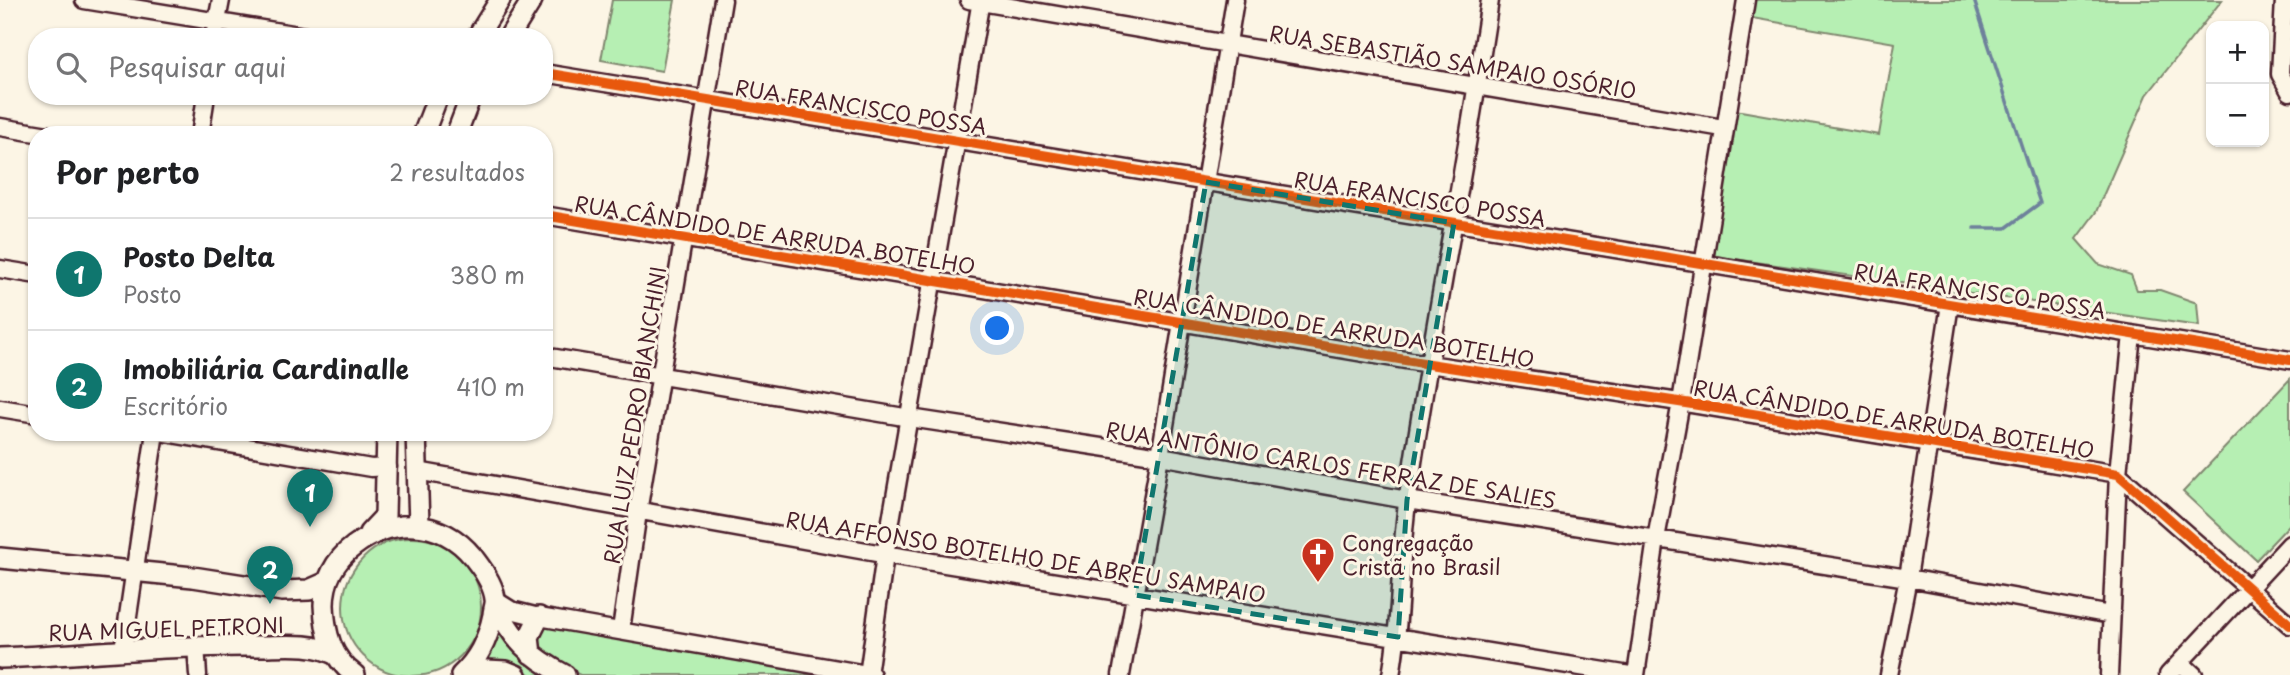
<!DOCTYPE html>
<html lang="pt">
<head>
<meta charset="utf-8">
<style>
	body { margin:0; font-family:"Playpen Sans",sans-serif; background:#f2f2f2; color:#202124 }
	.controls { position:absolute; right:21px; top:21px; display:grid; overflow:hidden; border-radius:14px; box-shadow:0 2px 5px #0004 }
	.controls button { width:63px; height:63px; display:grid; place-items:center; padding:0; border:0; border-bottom:2px solid #e0e0e0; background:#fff; color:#202124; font:35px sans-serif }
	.you { position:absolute; left:998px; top:329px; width:24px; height:24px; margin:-18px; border:5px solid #fff; border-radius:50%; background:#1a73e8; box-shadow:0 0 0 10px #1a73e833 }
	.badge { display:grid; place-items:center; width:46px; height:46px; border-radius:50%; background:#0f766e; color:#fff; font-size:23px; font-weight:700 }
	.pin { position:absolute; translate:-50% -58px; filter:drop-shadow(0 2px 4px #0008) }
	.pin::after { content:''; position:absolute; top:37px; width:24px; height:21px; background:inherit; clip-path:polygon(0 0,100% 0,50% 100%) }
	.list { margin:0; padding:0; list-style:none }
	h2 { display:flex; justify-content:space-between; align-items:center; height:91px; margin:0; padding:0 28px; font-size:30px }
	h2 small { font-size:23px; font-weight:400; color:#757577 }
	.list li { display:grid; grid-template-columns:46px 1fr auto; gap:21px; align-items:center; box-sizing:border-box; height:112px; padding:0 28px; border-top:2px solid #e0e0e0 }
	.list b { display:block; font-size:26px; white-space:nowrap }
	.list p { margin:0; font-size:23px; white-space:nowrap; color:#757577 }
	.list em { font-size:23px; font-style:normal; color:#757577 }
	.icon { flex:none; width:38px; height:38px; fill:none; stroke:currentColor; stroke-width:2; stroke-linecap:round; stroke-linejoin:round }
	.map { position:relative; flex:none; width:2290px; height:675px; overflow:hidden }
	.search { position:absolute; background:#fff; box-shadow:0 2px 5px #0004; left:28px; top:28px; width:525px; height:77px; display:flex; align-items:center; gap:18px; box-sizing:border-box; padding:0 24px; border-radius:28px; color:#757577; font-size:26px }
	.panel { position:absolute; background:#fff; box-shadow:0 2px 5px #0004; left:28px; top:126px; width:525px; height:315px; border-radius:28px }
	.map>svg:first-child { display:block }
	.green { fill:#b6efb3; stroke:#80876f; stroke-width:2 }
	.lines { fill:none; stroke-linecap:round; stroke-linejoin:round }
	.stream { stroke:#6e819b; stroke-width:3.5 }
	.minor-casing { stroke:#4a1f2b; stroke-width:21 }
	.major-casing { stroke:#4a1f2b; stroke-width:24 }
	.minor { stroke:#fcf5e5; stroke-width:16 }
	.major { stroke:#fcf5e5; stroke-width:19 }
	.cycleway-casing { stroke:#fcf5e5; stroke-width:15 }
	.cycleway { stroke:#e8590c; stroke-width:10 }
	.marked { fill:#0f766e; fill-opacity:0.2; stroke:#0f766e; stroke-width:5; stroke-dasharray:14 9; stroke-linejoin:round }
	.labels { text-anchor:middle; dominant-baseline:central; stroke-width:6; stroke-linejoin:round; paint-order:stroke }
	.street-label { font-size:21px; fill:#4a1f2b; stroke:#fcf5e5 }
	.poi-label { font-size:21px; fill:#4a1f2b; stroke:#fcf5e5; text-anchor:start }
</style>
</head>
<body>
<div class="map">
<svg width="2290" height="675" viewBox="0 0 2290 675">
	<rect width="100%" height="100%" fill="#fcf5e5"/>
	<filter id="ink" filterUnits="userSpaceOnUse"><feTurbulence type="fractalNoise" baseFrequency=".0143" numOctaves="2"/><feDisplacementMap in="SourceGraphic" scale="14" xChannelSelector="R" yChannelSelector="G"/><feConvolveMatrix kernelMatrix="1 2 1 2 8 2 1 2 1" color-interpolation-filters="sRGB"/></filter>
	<g filter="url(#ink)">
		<!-- green -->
		<path class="green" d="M612 0H675L662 71 601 60Z
			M1755 0H2222L2147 95 2096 212 2076 239 2098 264 2131 275 2137 290H2160L2197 303 2199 326 1714 256 1735 110 1879 135 1895 43 1752 18Z
			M2290 379V524L2256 560 2183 492Z
			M343 607a69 69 0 1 1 138 0a69 69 0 1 1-138 0Z
			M499 626 561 675H531L505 663 488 662 498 636Z
			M548 627 830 675H580C560 665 541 660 535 637L544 628Z"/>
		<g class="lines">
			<!-- stream -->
			<path class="stream" d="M1974 228H2006L2040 203 1974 0"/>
			<defs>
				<path id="minor" d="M84 0 311 37
					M969 0 1723 128
					M2284 0 2280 74 2290 92
					M214 37 221 0
					M544 73 2290 360
					M0 127 48 135
					M200 135 206 96
					M544 215 1429 364 1692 404 2118 474 2290 625
					M0 269 37 275
					M544 356 910 418 1160 456 1407 500 1908 578 2111 615
					M0 408 37 414
					M160 432 371 468 388 467
					M417 471 877 553 1630 675
					M495 600 511 610 539 617 872 675
					M621 630 638 512 723 0
					M196 645 198 675
					M123 650 155 432
					M2180 662 2194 675
					M868 675 885 555 981 0
					M1121 675 1160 456 1235 0
					M1391 675C1402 616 1399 556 1408 496 1432 330 1466 166 1490 0
					M1636 675 1656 539 1681 402 1746 0
					M1889 675 1908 578 1950 304
					M2109 675 2118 474 2132 334
					M2168 675 2290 544"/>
				<path id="major" d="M477 37 500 0
					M509 37 532 0
					M423 135 438 96
					M456 135 471 96
					M416 432 419 525
					M369 533 385 516 387 432
					M0 558 193 577 282 591 309 590 327 582
					M496 602C510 639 531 657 565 675
					M531 654 529 637 539 617
					M0 658C86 654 172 645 259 646 283 646 312 642 334 654
					M467 669 506 671 516 675
					M355 675C331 658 325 633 324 605 324 581 335 560 354 546 397 513 449 521 479 565 486 574 494 588 495 599 496 604 493 610 493 615 488 639 479 659 461 675"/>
			</defs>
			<!-- minor casing -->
			<use href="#minor" class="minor-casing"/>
			<!-- major casing -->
			<use href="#major" class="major-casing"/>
			<!-- minor -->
			<use href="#minor" class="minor"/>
			<!-- major -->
			<use href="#major" class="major"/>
			<defs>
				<path id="cycleway" d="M544 73 2290 360
					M544 215 1429 364 1692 404 2118 474 2290 625"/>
			</defs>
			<!-- cycleway casing -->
			<use href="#cycleway" class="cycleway-casing"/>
			<!-- cycleway -->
			<use href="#cycleway" class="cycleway"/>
		</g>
	</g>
	<!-- marked area -->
	<path class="marked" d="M1206 182 1454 223 1407 500 1398 637 1135 595Z"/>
	<!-- icons -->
	<defs>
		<symbol id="church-pin" viewBox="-11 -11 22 30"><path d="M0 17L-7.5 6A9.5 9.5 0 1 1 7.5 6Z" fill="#c8321e" stroke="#fcf5e5"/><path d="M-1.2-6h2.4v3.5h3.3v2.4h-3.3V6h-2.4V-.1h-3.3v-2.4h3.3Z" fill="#fff"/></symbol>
	</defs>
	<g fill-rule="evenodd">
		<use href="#church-pin" x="1299" y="535" width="38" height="52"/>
	</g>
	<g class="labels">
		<!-- street labels -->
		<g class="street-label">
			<text transform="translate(1453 61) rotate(9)">RUA SEBASTIÃO SAMPAIO OSÓRIO</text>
			<text transform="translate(861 106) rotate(9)">RUA FRANCISCO POSSA</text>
			<text transform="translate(1420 198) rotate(9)">RUA FRANCISCO POSSA</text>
			<text transform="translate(775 234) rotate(9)">RUA CÂNDIDO DE ARRUDA BOTELHO</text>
			<text transform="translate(1980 290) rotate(9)">RUA FRANCISCO POSSA</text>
			<text transform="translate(1334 327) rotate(9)">RUA CÂNDIDO DE ARRUDA BOTELHO</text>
			<text transform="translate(634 415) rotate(-81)">RUA LUIZ PEDRO BIANCHINI</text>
			<text transform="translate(1894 418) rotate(9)">RUA CÂNDIDO DE ARRUDA BOTELHO</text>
			<text transform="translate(1331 464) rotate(9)">RUA ANTÔNIO CARLOS FERRAZ DE SALIES</text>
			<text transform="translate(1026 556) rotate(9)">RUA AFFONSO BOTELHO DE ABREU SAMPAIO</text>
			<text transform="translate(166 628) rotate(-2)">RUA MIGUEL PETRONI</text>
		</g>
		<!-- poi labels -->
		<g class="poi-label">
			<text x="1342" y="542">Congregação<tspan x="1342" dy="24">Cristã no Brasil</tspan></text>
		</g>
	</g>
</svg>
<div class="controls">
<button>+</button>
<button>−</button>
</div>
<div class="you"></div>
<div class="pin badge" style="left:310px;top:527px">1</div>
<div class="pin badge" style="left:270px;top:604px">2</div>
<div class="search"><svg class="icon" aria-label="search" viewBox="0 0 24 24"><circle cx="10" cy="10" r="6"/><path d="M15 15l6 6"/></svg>Pesquisar aqui</div>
<section class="panel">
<h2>Por perto<small>2 resultados</small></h2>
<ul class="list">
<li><span class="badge">1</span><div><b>Posto Delta</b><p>Posto</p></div><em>380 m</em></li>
<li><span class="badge">2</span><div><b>Imobiliária Cardinalle</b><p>Escritório</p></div><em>410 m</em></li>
</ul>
</section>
</div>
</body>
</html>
